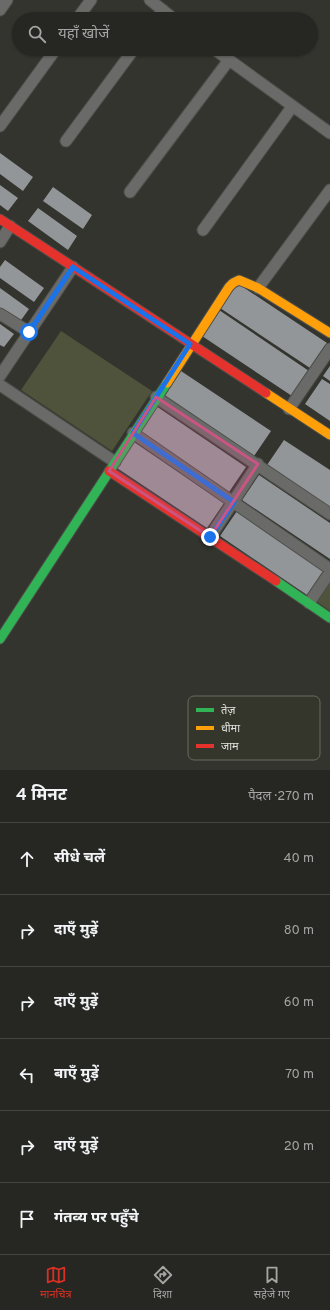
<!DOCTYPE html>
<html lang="hi">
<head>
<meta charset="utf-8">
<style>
	body { margin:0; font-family:Overpass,"Noto Sans Devanagari",sans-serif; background:#2e2f2a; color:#f1f3f6 }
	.stop { position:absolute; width:12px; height:12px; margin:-9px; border:3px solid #1a73e8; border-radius:50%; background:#fff }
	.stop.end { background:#1a73e8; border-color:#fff; box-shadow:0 1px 4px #0008 }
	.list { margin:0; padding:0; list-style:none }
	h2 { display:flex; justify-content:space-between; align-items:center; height:52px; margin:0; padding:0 16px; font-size:17px }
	h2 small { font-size:13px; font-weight:400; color:#a4a5a5 }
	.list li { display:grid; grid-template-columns:26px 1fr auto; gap:12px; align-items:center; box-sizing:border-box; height:72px; padding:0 16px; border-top:1px solid #424440 }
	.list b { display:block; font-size:15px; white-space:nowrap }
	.list em { font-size:13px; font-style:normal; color:#a4a5a5 }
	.icon { flex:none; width:22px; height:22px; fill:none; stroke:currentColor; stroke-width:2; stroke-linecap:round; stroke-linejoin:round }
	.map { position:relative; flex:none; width:330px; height:770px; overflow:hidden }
	.search { position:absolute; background:#262722; box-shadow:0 1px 3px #0004; left:12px; right:12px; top:12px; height:44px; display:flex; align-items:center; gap:10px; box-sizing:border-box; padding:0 14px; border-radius:22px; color:#a4a5a5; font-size:15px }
	.sheet { height:484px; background:#262722 }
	nav { display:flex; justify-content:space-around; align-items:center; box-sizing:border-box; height:56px; border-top:1px solid #424440; background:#262722; font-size:11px; color:#a4a5a5 }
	nav a { display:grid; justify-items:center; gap:2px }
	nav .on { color:#d93025 }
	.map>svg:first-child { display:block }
	.green { fill:#50533b }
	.building { fill:#939699 }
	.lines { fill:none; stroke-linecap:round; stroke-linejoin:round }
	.street-casing { stroke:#4e4f4b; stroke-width:13 }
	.fast-casing { stroke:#4e4f4b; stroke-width:11 }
	.slow-casing { stroke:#4e4f4b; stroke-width:11 }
	.jam-casing { stroke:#4e4f4b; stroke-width:11 }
	.street { stroke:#6a6b69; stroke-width:11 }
	.fast { stroke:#30b455; stroke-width:9 }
	.slow { stroke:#ff9f0a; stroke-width:9 }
	.jam { stroke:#e5322d; stroke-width:9 }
	.route { stroke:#1a73e8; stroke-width:5 }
	.marked { fill:#cb5582; fill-opacity:0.2; stroke:#cb5582; stroke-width:3; stroke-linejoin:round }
	.key { fill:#34362c; stroke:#686a61; stroke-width:1 }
	.key-label { font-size:11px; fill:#e1e2dc }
</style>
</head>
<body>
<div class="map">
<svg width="330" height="770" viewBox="0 0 330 770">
	<rect width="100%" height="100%" fill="#33342e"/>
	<!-- green -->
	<path class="green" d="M61 331 152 391 112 451 21 390Z
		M330 580V611L316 601Z"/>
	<!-- building -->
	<path class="building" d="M0 153 33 177 23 191 0 174Z
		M0 185 18 198 8 211 0 205Z
		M53 187 92 215 83 229 43 201Z
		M38 208 77 236 68 250 28 221Z
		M5 260 44 288 34 302 0 278V267Z
		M237 283 327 343 310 368 220 308Z
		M0 288 29 309 19 323 0 309Z
		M219 310 309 371 292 396 202 336Z
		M0 324 14 334 4 347 0 345Z
		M330 366V381L323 376Z
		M181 371 271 431 254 456 164 396Z
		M322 379 330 384V421L305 404Z
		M156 406 246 467 229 492 139 432Z
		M284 440 330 470V507L267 465Z
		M134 442 224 503 207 528 117 468Z
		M259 475 330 523V559L242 500Z
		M237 511 327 571 310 597 220 536Z"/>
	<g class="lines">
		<defs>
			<path id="street" d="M150 0 174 19
				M0 10 7 0
				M77 19 91 0
				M156 19 163 10
				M214 49 330 133
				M0 126 56 49
				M66 141 134 49
				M130 192 229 60
				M203 230 292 107
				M0 242 10 226
				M258 288 330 190
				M0 314 29 332
				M0 376 73 267
				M0 385 115 462
				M156 397 330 514
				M289 409 330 349
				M133 433 330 569
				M210 537 258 464
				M309 603 330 572"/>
			<path id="fast" d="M276 581 330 618
				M0 639 167 383"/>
			<path id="slow" d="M167 383 229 287 233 283 239 280 258 288 330 333
				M266 393 330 435"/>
			<path id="jam" d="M0 219 266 393
				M109 471 276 581"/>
		</defs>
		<!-- street casing -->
		<use href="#street" class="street-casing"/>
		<!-- fast casing -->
		<use href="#fast" class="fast-casing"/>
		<!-- slow casing -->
		<use href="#slow" class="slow-casing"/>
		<!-- jam casing -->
		<use href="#jam" class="jam-casing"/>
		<!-- street -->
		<use href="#street" class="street"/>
		<!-- fast -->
		<use href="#fast" class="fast"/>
		<!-- slow -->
		<use href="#slow" class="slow"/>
		<!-- jam -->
		<use href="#jam" class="jam"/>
	</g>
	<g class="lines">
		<!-- route -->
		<path class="route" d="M29 332 73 267 190 344 133 433 234 502 210 537"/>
	</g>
	<!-- marked area -->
	<path class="marked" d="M156 397 258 464 210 537 109 471Z"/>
	<!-- legend -->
	<rect x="188" y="696" width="132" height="64" rx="6" class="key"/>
	<rect x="196" y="708" width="18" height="4" fill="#30b455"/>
	<rect x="196" y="726" width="18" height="4" fill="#ff9f0a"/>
	<rect x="196" y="744" width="18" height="4" fill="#e5322d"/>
	<g class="key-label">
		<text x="221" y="714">तेज़</text>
		<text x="221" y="732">धीमा</text>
		<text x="221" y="750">जाम</text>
	</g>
</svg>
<div class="stop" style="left:29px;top:332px"></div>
<div class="stop end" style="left:210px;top:537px"></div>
<div class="search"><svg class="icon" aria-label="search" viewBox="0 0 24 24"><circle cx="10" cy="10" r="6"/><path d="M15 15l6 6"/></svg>यहाँ खोजें</div>
</div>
<section class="sheet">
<h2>4 मिनट<small>पैदल · 270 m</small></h2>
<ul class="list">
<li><svg class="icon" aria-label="ahead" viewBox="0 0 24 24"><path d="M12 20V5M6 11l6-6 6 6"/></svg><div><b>सीधे चलें</b></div><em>40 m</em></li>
<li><svg class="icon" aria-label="right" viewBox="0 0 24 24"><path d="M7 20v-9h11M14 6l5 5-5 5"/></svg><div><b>दाएँ मुड़ें</b></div><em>80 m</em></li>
<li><svg class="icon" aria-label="right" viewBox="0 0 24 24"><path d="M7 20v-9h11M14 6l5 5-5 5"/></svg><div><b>दाएँ मुड़ें</b></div><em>60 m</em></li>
<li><svg class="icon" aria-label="left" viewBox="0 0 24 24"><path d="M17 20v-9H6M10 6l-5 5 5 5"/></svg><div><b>बाएँ मुड़ें</b></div><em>70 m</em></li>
<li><svg class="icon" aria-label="right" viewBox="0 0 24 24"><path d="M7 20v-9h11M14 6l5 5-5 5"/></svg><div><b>दाएँ मुड़ें</b></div><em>20 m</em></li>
<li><svg class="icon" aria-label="arrive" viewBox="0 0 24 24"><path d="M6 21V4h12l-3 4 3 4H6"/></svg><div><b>गंतव्य पर पहुँचे</b></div></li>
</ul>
</section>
<nav>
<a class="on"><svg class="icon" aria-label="map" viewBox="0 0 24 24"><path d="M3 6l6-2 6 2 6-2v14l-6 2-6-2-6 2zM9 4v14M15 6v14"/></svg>मानचित्र</a>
<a><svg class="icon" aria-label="directions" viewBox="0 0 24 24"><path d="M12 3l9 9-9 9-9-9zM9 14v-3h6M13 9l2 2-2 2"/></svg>दिशा</a>
<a><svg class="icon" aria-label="saved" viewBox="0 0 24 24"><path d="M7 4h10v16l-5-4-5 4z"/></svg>सहेजे गए</a>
</nav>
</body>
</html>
